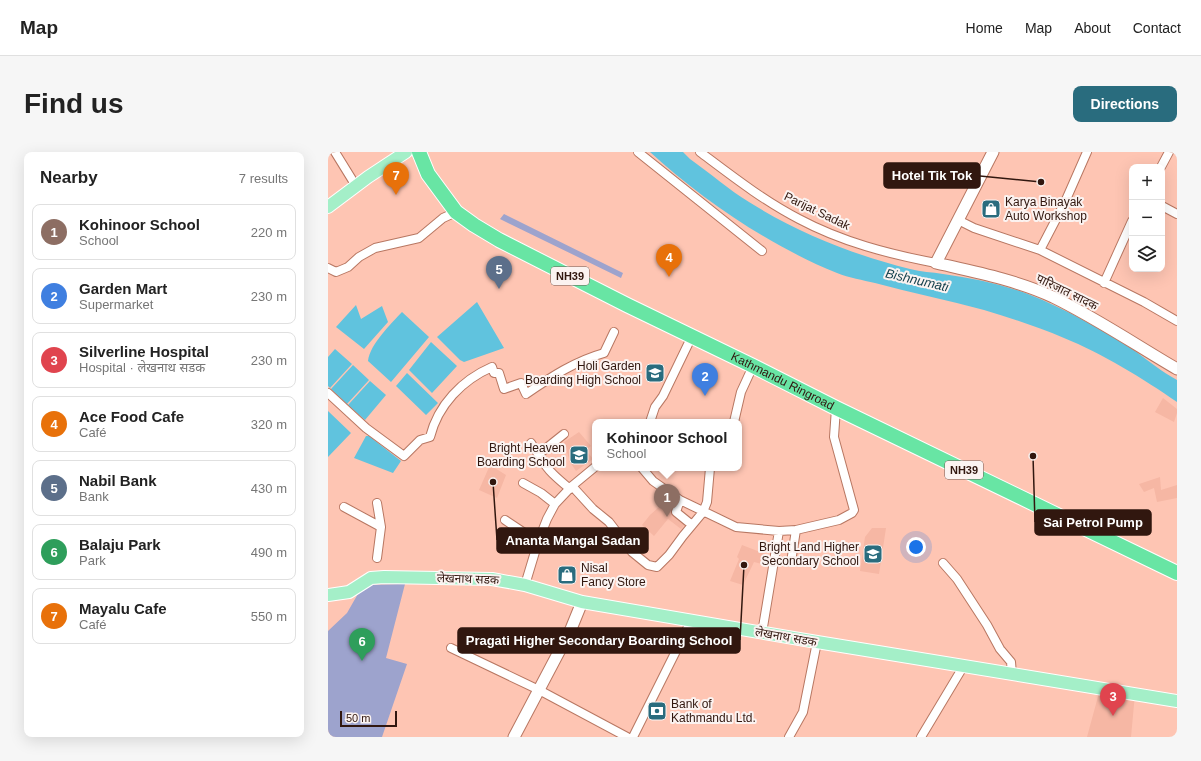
<!DOCTYPE html>
<html lang="en">
<head>
<meta charset="utf-8">
<style>
	body { margin:0; font-family:Helvetica,"Noto Sans Devanagari",sans-serif; background:#f6f6f6; color:#222 }
	.controls { position:absolute; right:12px; top:12px; display:grid; overflow:hidden; border-radius:8px; box-shadow:0 4px 16px #0002 }
	.controls button { width:36px; height:36px; display:grid; place-items:center; padding:0; border:0; border-bottom:1px solid #e0e0e0; background:#fff; color:#222; font:20px sans-serif }
	.scale { position:absolute; left:12px; bottom:10px; width:57px; box-sizing:border-box; padding-left:4px; border:2px solid #31170f; border-top:0; font-size:11px; line-height:14px; white-space:nowrap; color:#31170f; -webkit-text-stroke:3px #fbf3f1; paint-order:stroke }
	.you { position:absolute; left:588px; top:395px; width:14px; height:14px; margin:-10px; border:3px solid #fff; border-radius:50%; background:#1a73e8; box-shadow:0 0 0 6px #1a73e833 }
	.badge { display:grid; place-items:center; width:26px; height:26px; border-radius:50%; background:#296c7e; color:#fff; font-size:13px; font-weight:700 }
	.pin { position:absolute; translate:-50% -33px; filter:drop-shadow(0 1px 2px #0008) }
	.pin::after { content:''; position:absolute; top:21px; width:14px; height:12px; background:inherit; clip-path:polygon(0 0,100% 0,50% 100%) }
	.popup { position:absolute; left:264px; top:267px; width:150px; height:52px; box-sizing:border-box; display:grid; place-content:center; border-radius:8px; background:#fff; filter:drop-shadow(0 1px 3px #0005); font-size:13px; white-space:nowrap; color:#767676 }
	.popup b { font-size:15px; color:#222 }
	.popup::after { content:''; position:absolute; left:50%; top:100%; margin-left:-8px; border:8px solid transparent; border-top-color:#fff }
	.list { margin:0; padding:0; list-style:none }
	h2 { display:flex; justify-content:space-between; align-items:center; height:52px; margin:0; padding:0 16px; font-size:17px }
	h2 small { font-size:13px; font-weight:400; color:#767676 }
	.list li { display:grid; grid-template-columns:26px 1fr auto; gap:12px; align-items:center; box-sizing:border-box; height:56px; margin:0 8px 8px; padding:0 8px; border:1px solid #e0e0e0; border-radius:8px }
	.list b { display:block; font-size:15px; white-space:nowrap }
	.list p { margin:0; font-size:13px; white-space:nowrap; color:#767676 }
	.list em { font-size:13px; font-style:normal; color:#767676 }
	.icon { flex:none; width:22px; height:22px; fill:none; stroke:currentColor; stroke-width:2; stroke-linecap:round; stroke-linejoin:round }
	.map { position:relative; flex:none; width:849px; height:585px; overflow:hidden; border-radius:8px }
	header { display:flex; align-items:center; gap:24px; box-sizing:border-box; height:56px; padding:0 20px; background:#fff; border-bottom:1px solid #e0e0e0 }
	header strong { font-size:19px }
	nav { display:flex; gap:22px; margin-inline-start:auto; font-size:14px }
	.intro { display:flex; align-items:center; justify-content:space-between; box-sizing:border-box; height:96px; padding:0 24px }
	h1 { margin:0; font-size:28px }
	.button { padding:10px 18px; border-radius:8px; background:#296c7e; color:#fff; font-size:14px; font-weight:700 }
	main { display:flex; gap:24px; padding:0 24px }
	aside { flex:1; background:#fff; border-radius:8px; box-shadow:0 4px 16px #0002 }
	.map>svg:first-child { display:block }
	.built { fill:#f6b7a4 }
	.green { fill:#9da3cd }
	.water { fill:#60c3de }
	.lines { fill:none; stroke-linecap:round; stroke-linejoin:round }
	.street-casing { stroke:#b87762; stroke-width:10 }
	.secondary-casing { stroke:#b87762; stroke-width:13 }
	.primary-casing { stroke:#fff; stroke-width:14 }
	.highway-casing { stroke:#fff; stroke-width:16 }
	.street { stroke:#fff; stroke-width:8 }
	.secondary { stroke:#fff; stroke-width:11 }
	.primary { stroke:#a4efc8; stroke-width:12 }
	.highway { stroke:#68e5a4; stroke-width:14 }
	.labels { text-anchor:middle; dominant-baseline:central; stroke-width:4; stroke-linejoin:round; paint-order:stroke }
	.shield { fill:#fbf3f1; stroke:#6e5953; stroke-width:1 }
	.shield-label { font-size:11px; font-weight:bold; fill:#31170f }
	.poi-label { font-size:12px; fill:#31170f; stroke:#fbf3f1; text-anchor:start }
	.street-label { font-size:12px; fill:#31170f; stroke:#fbf3f1 }
	.water-label { font-size:13px; font-style:italic; fill:#123f4b; stroke:#fbf3f1 }
	.leader { fill:none; stroke:#31170f; stroke-width:1.5 }
	.callout-dot { fill:#31170f; stroke:#fbf3f1; stroke-width:1.5 }
	.callout { fill:#31170f; stroke:#31170f; stroke-width:1.5 }
	.callout-label { font-size:13px; text-anchor:middle; font-weight:bold; fill:#fff }
</style>
</head>
<body>
<header>
<strong>Map</strong>
<nav><a>Home</a><a>Map</a><a>About</a><a>Contact</a></nav>
</header>
<div class="intro"><h1>Find us</h1><a class="button">Directions</a></div>
<main>
<aside>
<h2>Nearby<small>7 results</small></h2>
<ul class="list">
<li><span class="badge" style="background:#8d6e63">1</span><div><b>Kohinoor School</b><p>School</p></div><em>220 m</em></li>
<li><span class="badge" style="background:#3f7fe0">2</span><div><b>Garden Mart</b><p>Supermarket</p></div><em>230 m</em></li>
<li><span class="badge" style="background:#e0444e">3</span><div><b>Silverline Hospital</b><p>Hospital · लेखनाथ सडक</p></div><em>230 m</em></li>
<li><span class="badge" style="background:#e8710a">4</span><div><b>Ace Food Cafe</b><p>Café</p></div><em>320 m</em></li>
<li><span class="badge" style="background:#5c6f8a">5</span><div><b>Nabil Bank</b><p>Bank</p></div><em>430 m</em></li>
<li><span class="badge" style="background:#2e9e5b">6</span><div><b>Balaju Park</b><p>Park</p></div><em>490 m</em></li>
<li><span class="badge" style="background:#e8710a">7</span><div><b>Mayalu Cafe</b><p>Café</p></div><em>550 m</em></li>
</ul>
</aside>
<div class="map">
<svg width="849" height="585" viewBox="0 0 849 585">
	<rect width="100%" height="100%" fill="#fec5b3"/>
	<!-- built -->
	<path class="built" d="M835 246 849 257V261L846 270 827 260Z
		M251 280 263 294 258 298 265 307 248 319 242 310 236 290Z
		M162 313 178 323 169 346 151 338Z
		M832 325 833 338 849 333V346L829 350 826 336 816 340 811 332Z
		M341 346 361 368 353 377 340 367 326 384 314 373 322 363Z
		M544 376H558L551 422 532 419 537 385Z
		M414 393 445 405 442 414 426 410 415 433 402 429 411 407 409 405Z
		M772 537 807 542 803 585H759Z"/>
	<!-- green -->
	<path class="green" d="M176 62 295 121 293 126 172 67Z
		M77 432 58 506 79 512 54 585H0V479L19 461 35 433Z"/>
	<!-- water -->
	<path class="water" d="M322 0H355L362 7C382 21 401 38 421 50 470 81 526 103 582 117 593 120 604 120 615 122 644 126 673 132 700 142 738 157 773 177 807 199 821 209 834 220 849 228V250C816 227 773 201 736 186 710 175 683 166 656 158 620 148 583 141 547 131 535 128 521 126 509 121 444 95 374 48 322 0Z
		M149 150 176 196 136 210 132 208 109 185Z
		M28 153 33 167 54 154 60 170 36 197 8 175Z
		M74 160 101 185 63 230 40 209C42 192 63 172 74 160Z
		M103 190 129 214 104 241 81 218Z
		M7 197 24 212 2 236 0 234V205Z
		M25 213 41 228 19 252 3 237Z
		M79 221 110 251 98 263 68 234Z
		M42 229 58 243 37 268 20 253Z
		M0 259 23 281 0 305Z
		M38 284H41L73 309 65 321 26 306Z"/>
	<g class="lines">
		<defs>
			<path id="street" d="M7 0 28 34
				M310 0 434 99
				M372 0C404 24 436 49 471 67 514 90 561 102 608 111
				M833 15 841 0
				M834 54 849 62
				M630 68 646 76 712 98 816 150 849 169
				M712 98 737 50 759 0
				M0 116 8 120 20 115 31 105 47 96 91 86 115 66 128 60
				M776 131 804 69
				M0 241 38 276 76 304 92 288 102 285C110 253 134 228 164 215L166 221H171L176 237 193 231 198 242C223 225 247 209 276 201L286 180
				M322 270 327 255 335 244 364 184
				M406 270 413 240 425 214
				M203 291C210 301 216 314 225 322 230 327 236 332 242 337
				M211 302 236 282
				M314 316 325 329 352 348 348 360 364 373
				M195 331 213 341 227 352 219 367 210 390
				M244 334 265 357 281 370 304 400 320 413 329 415 341 403 355 384 375 360 379 350 382 316
				M352 348 408 375 451 379 468 378 511 368 524 361 526 358 506 285 508 256
				M49 351 53 375
				M227 352 244 334 267 315
				M16 355 53 375 49 406
				M177 368 210 390 197 433
				M463 410 468 378
				M615 411 629 427 659 473 672 497 683 510 684 522
				M434 481 451 379
				M123 496 211 538 299 585
				M305 585 363 469
				M461 585 475 560 489 490
				M593 585 635 515"/>
			<path id="secondary" d="M665 0 608 111C647 120 688 128 725 145 768 166 808 193 849 217
				M186 585 243 477 254 450"/>
			<path id="primary" d="M0 55 40 25 78 0
				M0 443 21 440 43 426 56 425 164 427 197 433 254 450 489 490 849 549"/>
			<g id="highway">
				<path id="s1" d="M91 0 100 22 128 60 146 73 171 88 299 153 425 214 508 256 849 421"/>
			</g>
		</defs>
		<!-- street casing -->
		<use href="#street" class="street-casing"/>
		<!-- secondary casing -->
		<use href="#secondary" class="secondary-casing"/>
		<!-- primary casing -->
		<use href="#primary" class="primary-casing"/>
		<!-- highway casing -->
		<use href="#highway" class="highway-casing"/>
		<!-- street -->
		<use href="#street" class="street"/>
		<!-- secondary -->
		<use href="#secondary" class="secondary"/>
		<!-- primary -->
		<use href="#primary" class="primary"/>
		<!-- highway -->
		<use href="#highway" class="highway"/>
	</g>
	<!-- icons -->
	<defs>
		<symbol id="shop-square" viewBox="-11 -11 22 22"><rect x="-9" y="-9" width="18" height="18" rx="4" fill="#296c7e" stroke="#fbf3f1"/><path d="M-5-2.5h2.3a2.7 3.5 0 0 1 5.4 0H5L5.5 6h-11ZM-1.5-2.5h3a1.5 2.3 0 0 0-3 0Z" fill="#fff"/></symbol>
		<symbol id="school-square" viewBox="-11 -11 22 22"><rect x="-9" y="-9" width="18" height="18" rx="4" fill="#296c7e" stroke="#fbf3f1"/><path d="M0-5L7-2L0 1L-7-2ZM-4 1L0 2.5L4 1V4Q0 6-4 4Z" fill="#fff"/></symbol>
		<symbol id="bank-square" viewBox="-11 -11 22 22"><rect x="-9" y="-9" width="18" height="18" rx="4" fill="#296c7e" stroke="#fbf3f1"/><path d="M-6-4H6V4H-6ZM0-2.3a2.3 2.3 0 1 0 0 4.6a2.3 2.3 0 1 0 0-4.6Z" fill="#fff"/></symbol>
	</defs>
	<g fill-rule="evenodd">
		<use href="#shop-square" x="652" y="46" width="22" height="22"/>
		<use href="#school-square" x="316" y="210" width="22" height="22"/>
		<use href="#school-square" x="240" y="292" width="22" height="22"/>
		<use href="#school-square" x="534" y="391" width="22" height="22"/>
		<use href="#shop-square" x="228" y="412" width="22" height="22"/>
		<use href="#bank-square" x="318" y="548" width="22" height="22"/>
	</g>
	<g class="labels">
		<!-- shield labels -->
		<g class="shield">
			<rect x="223" y="115" width="38" height="18" rx="3"/>
			<rect x="617" y="309" width="38" height="18" rx="3"/>
		</g>
		<g class="shield-label">
			<text x="242" y="124">NH39</text>
			<text x="636" y="318">NH39</text>
		</g>
		<!-- poi labels -->
		<g class="poi-label">
			<text x="677" y="50">Karya Binayak<tspan x="677" dy="14">Auto Workshop</tspan></text>
			<text x="313" y="214" text-anchor="end">Holi Garden<tspan x="313" dy="14">Boarding High School</tspan></text>
			<text x="237" y="296" text-anchor="end">Bright Heaven<tspan x="237" dy="14">Boarding School</tspan></text>
			<text x="531" y="395" text-anchor="end">Bright Land Higher<tspan x="531" dy="14">Secondary School</tspan></text>
			<text x="253" y="416">Nisal<tspan x="253" dy="14">Fancy Store</tspan></text>
			<text x="343" y="552">Bank of<tspan x="343" dy="14">Kathmandu Ltd.</tspan></text>
		</g>
		<!-- street labels -->
		<g class="street-label">
			<text transform="translate(489 59) rotate(26)">Parijat Sadak</text>
			<text transform="translate(739 140) rotate(26)">पारिजात सादक</text>
			<text stroke="none"><textPath href="#s1" startOffset="439">Kathmandu Ringroad</textPath></text>
			<text transform="translate(140 427) rotate(2)">लेखनाथ सडक</text>
			<text transform="translate(458 485) rotate(10)">लेखनाथ सडक</text>
		</g>
		<!-- water labels -->
		<g class="water-label">
			<text transform="translate(589 128) rotate(13)">Bishnumati</text>
		</g>
	</g>
	<!-- callouts -->
	<path class="leader" d="M713 30L652 24M705 304L707 370M165 330L169 388M416 413L412 488"/>
	<g class="callout-dot">
		<circle cx="713" cy="30" r="4"/>
		<circle cx="705" cy="304" r="4"/>
		<circle cx="165" cy="330" r="4"/>
		<circle cx="416" cy="413" r="4"/>
	</g>
	<g class="callout">
		<rect x="556" y="11" width="96" height="25" rx="4"/>
		<rect x="707" y="358" width="116" height="25" rx="4"/>
		<rect x="169" y="376" width="151" height="25" rx="4"/>
		<rect x="130" y="476" width="282" height="25" rx="4"/>
	</g>
	<g class="callout-label">
		<text x="604" y="28">Hotel Tik Tok</text>
		<text x="765" y="375">Sai Petrol Pump</text>
		<text x="245" y="393">Ananta Mangal Sadan</text>
		<text x="271" y="493">Pragati Higher Secondary Boarding School</text>
	</g>
</svg>
<div class="controls">
<button>+</button>
<button>−</button>
<button><svg class="icon" aria-label="layers" viewBox="0 0 24 24"><path d="M12 4l9 5-9 5-9-5zM3 14l9 5 9-5"/></svg></button>
</div>
<div class="scale">50 m</div>
<div class="you"></div>
<div class="pin badge" style="left:339px;top:365px;background:#8d6e63">1</div>
<div class="popup"><b>Kohinoor School</b>School</div>
<div class="pin badge" style="left:377px;top:244px;background:#3f7fe0">2</div>
<div class="pin badge" style="left:785px;top:564px;background:#e0444e">3</div>
<div class="pin badge" style="left:341px;top:125px;background:#e8710a">4</div>
<div class="pin badge" style="left:171px;top:137px;background:#5c6f8a">5</div>
<div class="pin badge" style="left:34px;top:509px;background:#2e9e5b">6</div>
<div class="pin badge" style="left:68px;top:43px;background:#e8710a">7</div>
</div>
</main>
</body>
</html>
